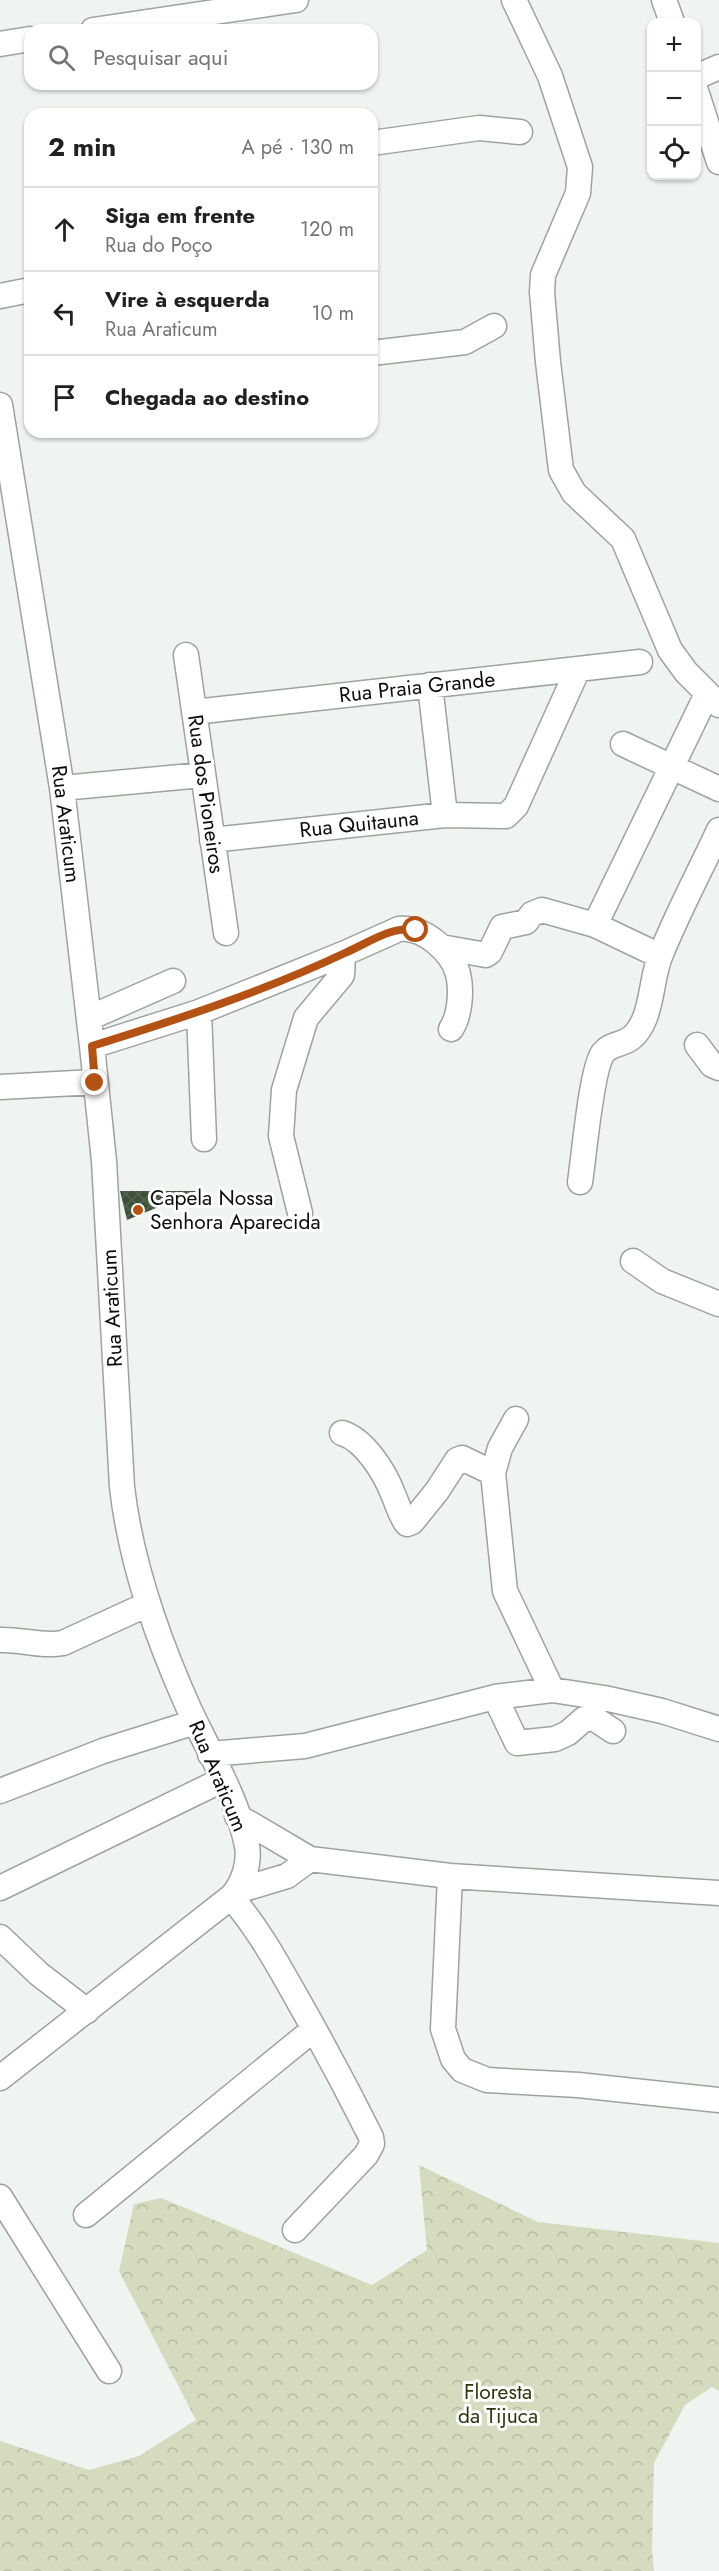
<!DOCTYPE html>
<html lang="pt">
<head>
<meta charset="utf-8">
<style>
	body { margin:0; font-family:Jost,sans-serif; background:#f6f6f6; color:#202124 }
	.controls { position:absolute; right:18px; top:18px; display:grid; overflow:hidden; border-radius:12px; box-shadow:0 2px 4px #0004 }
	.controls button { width:54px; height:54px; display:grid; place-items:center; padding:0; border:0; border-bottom:2px solid #e0e0e0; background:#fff; color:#202124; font:30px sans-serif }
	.stop { position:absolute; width:18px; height:18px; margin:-14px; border:4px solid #b45215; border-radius:50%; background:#fff }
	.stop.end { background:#b45215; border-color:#fff; box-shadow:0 2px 6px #0008 }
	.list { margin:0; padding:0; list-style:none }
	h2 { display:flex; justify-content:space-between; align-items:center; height:78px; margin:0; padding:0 24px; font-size:26px }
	h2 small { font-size:20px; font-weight:400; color:#757577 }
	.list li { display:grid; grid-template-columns:39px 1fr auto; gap:18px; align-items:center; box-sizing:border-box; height:84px; padding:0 24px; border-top:2px solid #e0e0e0 }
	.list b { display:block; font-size:22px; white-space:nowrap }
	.list p { margin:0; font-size:20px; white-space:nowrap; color:#757577 }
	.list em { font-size:20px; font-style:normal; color:#757577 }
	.icon { flex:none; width:33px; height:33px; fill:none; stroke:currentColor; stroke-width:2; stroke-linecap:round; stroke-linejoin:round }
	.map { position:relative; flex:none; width:719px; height:2571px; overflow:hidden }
	.search { position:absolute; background:#fff; box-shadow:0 2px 4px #0004; left:24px; top:24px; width:354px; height:66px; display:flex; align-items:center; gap:15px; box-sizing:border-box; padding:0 21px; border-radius:18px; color:#757577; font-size:22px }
	.panel { position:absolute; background:#fff; box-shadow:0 2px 4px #0004; left:24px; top:108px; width:354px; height:330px; border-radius:18px }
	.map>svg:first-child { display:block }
	.forest { fill:url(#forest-crowns) }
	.building { fill:url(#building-cross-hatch) }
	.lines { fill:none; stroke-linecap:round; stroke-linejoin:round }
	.minor-casing { stroke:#9ea2a0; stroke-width:27 }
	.minor { stroke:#fff; stroke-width:24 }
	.route { stroke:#b45215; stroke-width:8 }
	.poi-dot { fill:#b45215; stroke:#fff; stroke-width:2 }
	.labels { text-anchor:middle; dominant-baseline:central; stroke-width:6; stroke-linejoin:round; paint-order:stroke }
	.street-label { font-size:21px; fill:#0b0c0c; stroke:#fff }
	.poi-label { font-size:21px; fill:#0b0c0c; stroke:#fff; text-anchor:start }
	.park-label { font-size:21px; fill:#30360c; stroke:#fff }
</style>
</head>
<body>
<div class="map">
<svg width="719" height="2571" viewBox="0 0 719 2571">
	<defs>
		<pattern id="forest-crowns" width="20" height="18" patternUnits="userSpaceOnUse" patternTransform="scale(1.5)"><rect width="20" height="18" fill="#d5dbbe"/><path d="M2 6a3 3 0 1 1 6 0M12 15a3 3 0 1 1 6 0" fill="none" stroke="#b6bba2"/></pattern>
		<pattern id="building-cross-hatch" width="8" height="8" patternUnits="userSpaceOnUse" patternTransform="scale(1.5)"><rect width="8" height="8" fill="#3e5239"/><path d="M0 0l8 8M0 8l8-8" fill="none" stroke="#566652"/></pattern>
	</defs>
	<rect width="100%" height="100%" fill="#eff4f1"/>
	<!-- forest -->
	<path class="forest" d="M419 2165 538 2222 719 2243V2391L712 2387 685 2405 654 2463 652 2549 654 2571H0V2441L89 2470 139 2456 196 2420 119 2271 134 2204 161 2198 372 2285 427 2250Z"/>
	<!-- building -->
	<path class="building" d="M120 1191H197L127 1220Z"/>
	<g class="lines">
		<defs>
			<path id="minor" d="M514 0 550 76 580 167 578 193 543 275 542 292 548 362 561 470 574 493 623 539 670 650 686 672 719 705
				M664 0 672 22
				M93 30 296 0
				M0 44 30 39
				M696 77 719 67
				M696 91 719 162
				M372 143 479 128 520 132
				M0 296 30 290
				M372 353 465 342 494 326
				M0 405 62 788 92 1046 104 1161 122 1487C131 1565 158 1640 190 1711 209 1751 239 1803 247 1846 250 1863 243 1885 231 1897L0 2078
				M186 655 226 933
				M430 685 445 815
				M194 712 640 662
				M623 744 719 789
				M62 788 202 775
				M212 840 445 815 506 816 516 806 578 669
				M595 925 707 694
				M441 947 486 955 490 952 502 927 526 922 532 914 542 910 595 925 660 956
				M199 1012 204 1139
				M89 1018 173 981
				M697 1045 712 1065 719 1068
				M92 1046 199 1012 343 954 399 929C423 926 452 951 458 974 462 990 460 1016 451 1029
				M0 1087 95 1082
				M580 1182C584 1157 591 1070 603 1053 614 1039 631 1050 644 1020 653 999 652 975 661 954 678 912 700 871 719 830
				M300 1213 281 1136 284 1090 306 1018 342 975 343 954
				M633 1261 662 1281 719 1304
				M516 1419 500 1448 493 1473 505 1591 552 1690
				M342 1433C365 1440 385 1473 393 1494 398 1505 400 1515 407 1524L412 1522 437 1491 457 1460 462 1458 493 1473
				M0 1640C20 1639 43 1647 63 1643L148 1604
				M495 1697 517 1743 555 1739 568 1733 584 1719H595L613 1731
				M210 1754 305 1746 495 1697 552 1690 604 1698 662 1711 719 1729
				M0 1791 103 1751 195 1722
				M237 1816 310 1859 450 1876 719 1893
				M450 1876 443 2029 453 2059 462 2070 487 2080 578 2085 719 2100
				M0 1888 222 1780
				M237 1891 287 1876 310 1859
				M231 1897C259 1929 278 1965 299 2002 324 2046 348 2091 371 2137L372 2144 366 2155 295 2230
				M0 1937 39 1974 87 2011
				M0 2197 109 2371
				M86 2215 314 2029"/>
		</defs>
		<!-- minor casing -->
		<use href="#minor" class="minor-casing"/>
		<!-- minor -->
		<use href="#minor" class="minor"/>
	</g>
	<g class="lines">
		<!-- route -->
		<path class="route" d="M95 1083 92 1046C179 1019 265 991 347 952 368 943 393 925 416 930"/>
	</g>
	<!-- markers -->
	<circle class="poi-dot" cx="138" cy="1210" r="6"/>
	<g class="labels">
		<!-- street labels -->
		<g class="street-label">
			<text transform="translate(417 687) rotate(-6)">Rua Praia Grande</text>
			<text transform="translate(206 794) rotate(82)">Rua dos Pioneiros</text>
			<text transform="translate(66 824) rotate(83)">Rua Araticum</text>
			<text transform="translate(359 824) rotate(-6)">Rua Quitauna</text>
			<text transform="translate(112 1308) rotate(-93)">Rua Araticum</text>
			<text transform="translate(218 1776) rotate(67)">Rua Araticum</text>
		</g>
		<!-- poi labels -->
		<g class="poi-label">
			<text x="150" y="1198">Capela Nossa<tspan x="150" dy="24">Senhora Aparecida</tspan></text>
		</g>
		<!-- park labels -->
		<g class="park-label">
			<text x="498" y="2392">Floresta<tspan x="498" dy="24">da Tijuca</tspan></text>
		</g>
	</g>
</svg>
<div class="controls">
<button>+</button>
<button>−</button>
<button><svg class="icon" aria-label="locate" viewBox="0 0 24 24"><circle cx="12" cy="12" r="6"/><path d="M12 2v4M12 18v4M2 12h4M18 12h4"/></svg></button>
</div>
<div class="stop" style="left:416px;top:930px"></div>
<div class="stop end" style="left:95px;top:1083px"></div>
<div class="search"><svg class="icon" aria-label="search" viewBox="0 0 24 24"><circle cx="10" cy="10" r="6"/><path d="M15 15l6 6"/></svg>Pesquisar aqui</div>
<section class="panel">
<h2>2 min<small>A pé · 130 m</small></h2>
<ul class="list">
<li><svg class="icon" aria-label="ahead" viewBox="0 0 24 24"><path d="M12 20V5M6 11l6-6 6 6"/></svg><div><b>Siga em frente</b><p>Rua do Poço</p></div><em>120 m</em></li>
<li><svg class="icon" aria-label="left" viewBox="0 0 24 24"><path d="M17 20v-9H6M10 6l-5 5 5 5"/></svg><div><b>Vire à esquerda</b><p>Rua Araticum</p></div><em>10 m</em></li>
<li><svg class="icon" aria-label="arrive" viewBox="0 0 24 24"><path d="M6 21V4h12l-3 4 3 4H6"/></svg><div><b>Chegada ao destino</b></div></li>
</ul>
</section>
</div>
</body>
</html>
